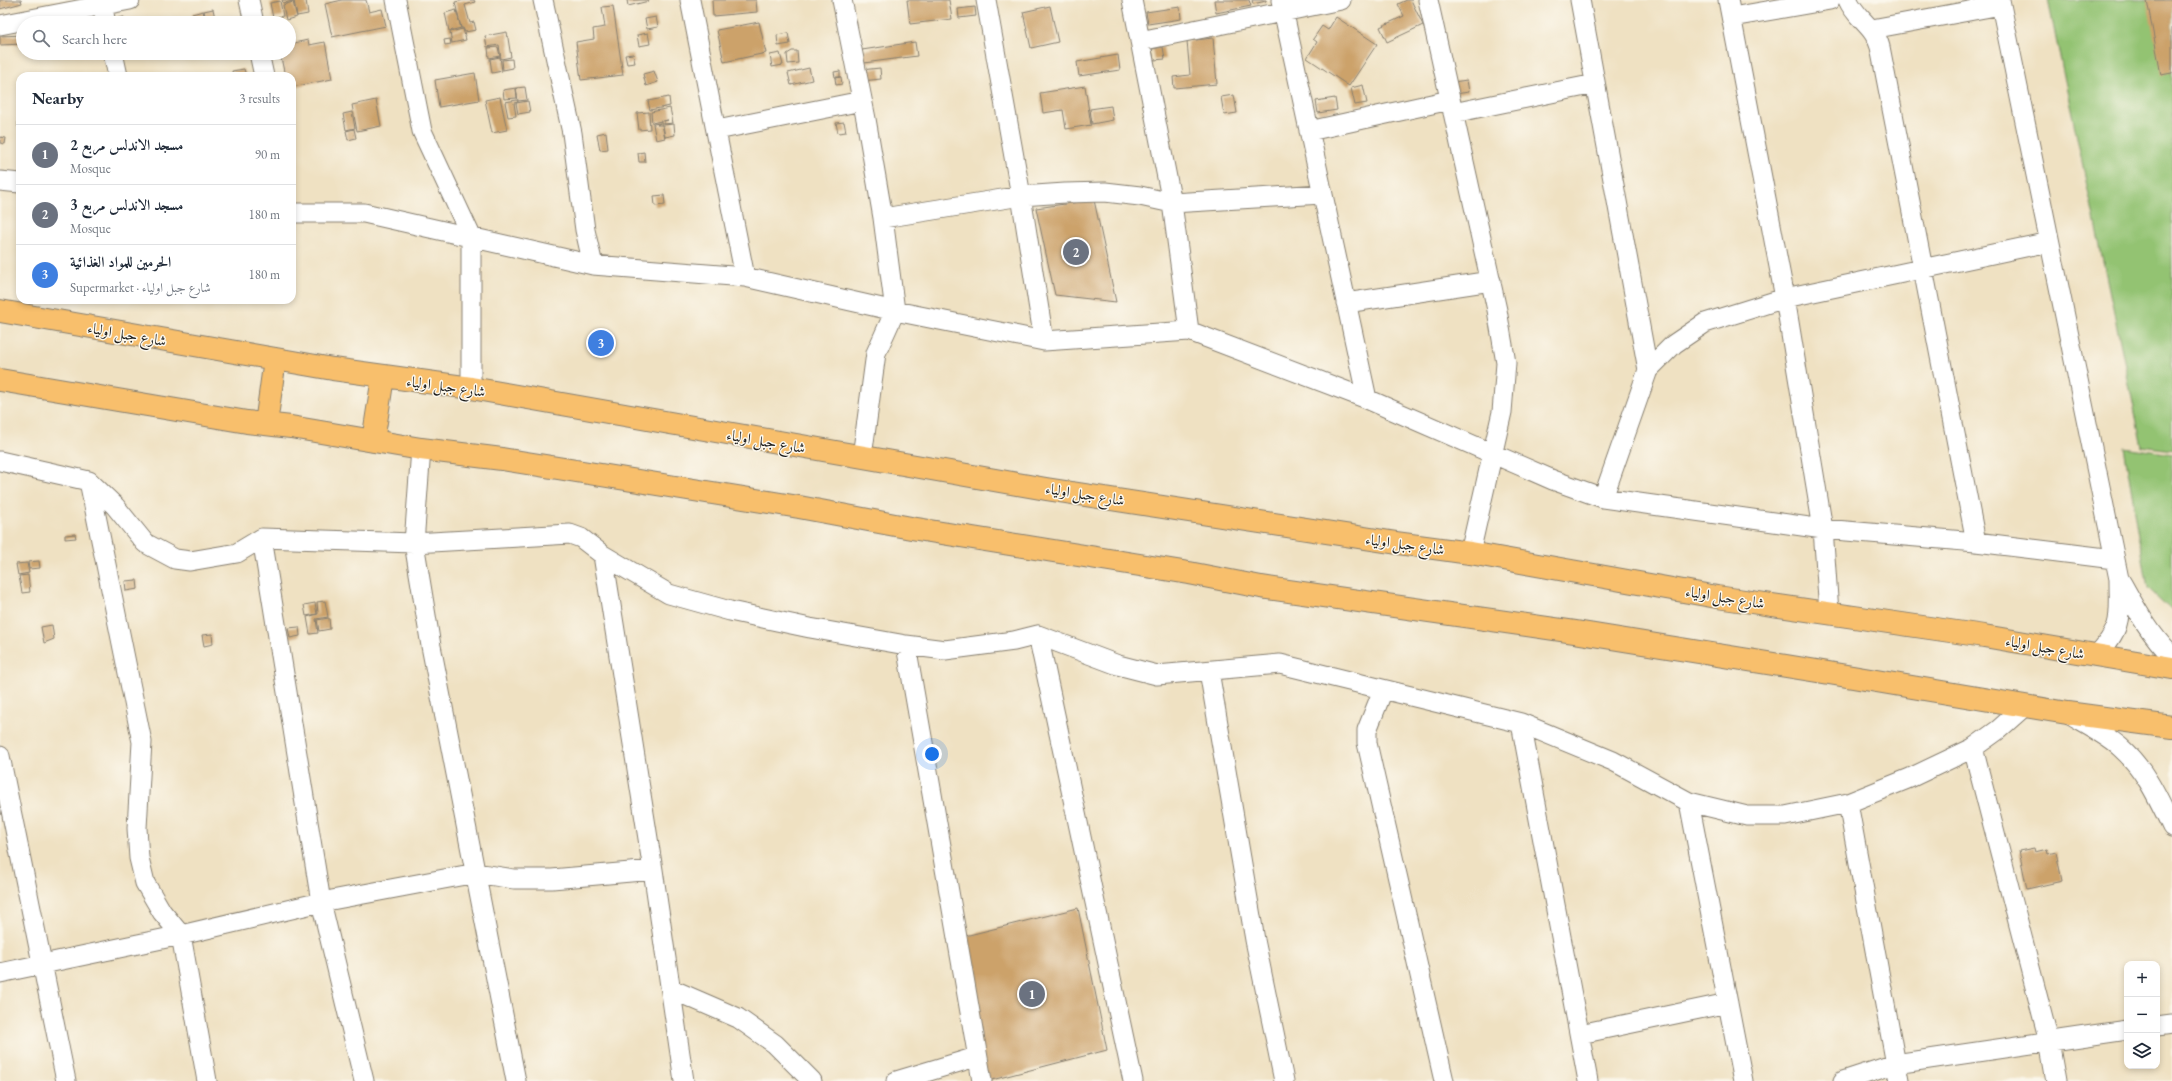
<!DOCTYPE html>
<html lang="en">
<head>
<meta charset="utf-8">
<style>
	body { margin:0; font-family:"EB Garamond",Amiri,serif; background:#f2f2f3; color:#1f2937 }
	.controls { position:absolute; right:12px; bottom:12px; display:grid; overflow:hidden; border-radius:8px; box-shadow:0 2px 6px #0003 }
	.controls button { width:36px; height:36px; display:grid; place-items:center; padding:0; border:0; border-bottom:1px solid #e0e1e3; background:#fff; color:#1f2937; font:20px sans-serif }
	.you { position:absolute; left:932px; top:754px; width:14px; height:14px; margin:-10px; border:3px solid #fff; border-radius:50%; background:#1a73e8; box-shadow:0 0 0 6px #1a73e833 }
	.badge { display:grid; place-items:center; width:26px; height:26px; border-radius:50%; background:#1a73e8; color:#fff; font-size:13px; font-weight:700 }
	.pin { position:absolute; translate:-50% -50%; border:2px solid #fff; box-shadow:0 1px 4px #0006 }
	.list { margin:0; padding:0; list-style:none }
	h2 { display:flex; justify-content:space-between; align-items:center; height:52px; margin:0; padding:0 16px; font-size:17px }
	h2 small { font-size:13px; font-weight:400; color:#747a83 }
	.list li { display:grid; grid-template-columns:26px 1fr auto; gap:12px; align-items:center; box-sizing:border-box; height:60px; padding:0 16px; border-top:1px solid #e0e1e3 }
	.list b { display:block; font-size:15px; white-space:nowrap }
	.list p { margin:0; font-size:13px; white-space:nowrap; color:#747a83 }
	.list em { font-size:13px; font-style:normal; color:#747a83 }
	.icon { flex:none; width:22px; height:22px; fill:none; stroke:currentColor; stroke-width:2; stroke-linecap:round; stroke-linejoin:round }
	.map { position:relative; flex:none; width:2172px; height:1081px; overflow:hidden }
	.search { position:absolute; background:#fff; box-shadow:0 2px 6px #0003; left:16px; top:16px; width:280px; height:44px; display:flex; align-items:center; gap:10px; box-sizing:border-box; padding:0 14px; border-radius:22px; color:#747a83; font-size:15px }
	.panel { position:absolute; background:#fff; box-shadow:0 2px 6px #0003; left:16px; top:72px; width:280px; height:232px; border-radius:12px }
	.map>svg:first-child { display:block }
	.green { fill:#93c372; stroke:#587047 }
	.building { fill:#cca26a }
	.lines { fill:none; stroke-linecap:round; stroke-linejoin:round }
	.minor-casing { stroke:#867e6f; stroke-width:21 }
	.highway-casing { stroke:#867e6f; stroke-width:24 }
	.minor { stroke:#fff; stroke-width:19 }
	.highway { stroke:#f8bf6c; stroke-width:22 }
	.labels { text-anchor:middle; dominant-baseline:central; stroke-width:3; stroke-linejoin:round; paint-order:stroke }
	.street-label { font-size:15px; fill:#1c1c1c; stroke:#fbf7ec }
</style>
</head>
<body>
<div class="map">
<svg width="2172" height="1081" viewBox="0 0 2172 1081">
	<rect width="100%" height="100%" fill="#fbf7ec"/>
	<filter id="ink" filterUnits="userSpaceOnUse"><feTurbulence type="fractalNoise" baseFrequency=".025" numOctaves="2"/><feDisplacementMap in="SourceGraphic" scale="8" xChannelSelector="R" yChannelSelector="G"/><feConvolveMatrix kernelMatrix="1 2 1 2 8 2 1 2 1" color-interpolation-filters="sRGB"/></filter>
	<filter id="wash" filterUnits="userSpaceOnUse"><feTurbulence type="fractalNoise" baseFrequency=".012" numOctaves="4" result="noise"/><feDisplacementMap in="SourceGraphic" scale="16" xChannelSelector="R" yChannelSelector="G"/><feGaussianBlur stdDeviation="0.9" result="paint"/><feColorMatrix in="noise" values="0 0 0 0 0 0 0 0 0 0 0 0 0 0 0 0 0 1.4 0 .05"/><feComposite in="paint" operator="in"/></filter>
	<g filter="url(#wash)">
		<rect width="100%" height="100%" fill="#efe1c2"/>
		<!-- green -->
		<path class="green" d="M2048 0H2172V450L2142 446Z
			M2124 447 2172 454V611L2148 588Z"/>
		<g id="blocks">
			<!-- building -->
			<path class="building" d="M0 0H21L22 3 0 9Z
				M282 0H294V1L283 3Z
				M296 0H306L308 14 297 16 294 1Z
				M342 0H366L369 12 382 9 386 26 332 37 325 4Z
				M464 0H474L475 2 465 5 470 23 474 22 476 30 465 32 463 28H461L455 2Z
				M627 0H649V1L628 6Z
				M712 0H756L757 12 713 16Z
				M907 0H949L952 19 910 24Z
				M1214 0H1249L1251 6 1216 13Z
				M1252 0H1266V1L1253 4Z
				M1407 0H1411L1423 25 1387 42 1380 27 1404 16 1398 4Z
				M2147 0H2172V73L2161 75Z
				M280 1 283 16 273 18 270 3Z
				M293 2 297 17 286 20 283 5Z
				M613 6 623 75 581 80 576 42 594 39 593 29 605 27 602 7Z
				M1050 6 1058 42 1031 48 1023 12Z
				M975 7 976 16 959 18 958 9Z
				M1180 7 1181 19 1148 24 1146 12Z
				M213 9 216 23H207L204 11Z
				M456 10 461 28 449 31 445 13Z
				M203 11 206 23H194L192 14Z
				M124 17 125 23H113L112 19Z
				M656 17 658 27 647 29 645 19Z
				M1336 17 1377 44 1349 86 1307 58 1317 42 1313 39 1322 26 1328 30Z
				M759 22 766 53 724 62 717 30Z
				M463 29 466 40 452 43 450 32Z
				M507 32 511 57 501 59 499 45 487 47 485 36Z
				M648 33 650 44 639 46 637 35Z
				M788 33 790 44 778 46 777 35Z
				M23 35V44L0 45V36Z
				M1213 38 1217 84 1174 88 1173 77 1190 75 1187 41Z
				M450 39 451 44 445 45 444 40Z
				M308 40 309 45 325 42 332 79 292 87V76H285L280 53H289V44Z
				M915 42 917 56 864 63 862 50Z
				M498 47 500 56 489 58 488 48Z
				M1163 47 1165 59 1154 60 1152 49Z
				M792 51H797L798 63 788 64 787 54Z
				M780 53 783 65 772 67 770 55Z
				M633 54 635 63 627 64 625 55Z
				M1118 55 1120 70 1079 76 1077 62Z
				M500 57 502 71 492 73 490 59Z
				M512 59 513 68 503 70 502 60Z
				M809 68 812 80 791 85 788 73Z
				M880 68 881 79 862 81 861 70Z
				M244 69 246 76H233L232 71Z
				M654 71 658 82 646 86 643 74Z
				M840 71V77H835L834 72Z
				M475 73 479 100 439 107 435 80Z
				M841 77 842 84 836 85 835 78Z
				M1467 80 1469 92 1455 94 1453 82Z
				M1363 85 1367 103 1355 105 1351 88Z
				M1085 86 1091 125 1066 129 1063 110 1043 113 1040 93Z
				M525 87 527 100 518 101 516 88Z
				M516 88 517 98 504 99 503 90Z
				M1234 95 1237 113 1224 115 1221 97Z
				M500 97 507 130 492 133 485 100Z
				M669 97 670 106 650 110 648 101Z
				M1335 98 1337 110 1318 113 1316 101Z
				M376 100 381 126 357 131 352 105Z
				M517 100 518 102 514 103 516 116 508 117 505 102Z
				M528 101 530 112 518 114 516 103Z
				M1111 106 1113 120 1092 124 1090 109Z
				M670 108 673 123 664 124V121L668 120 663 121 664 124H661V121L652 123 651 112Z
				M352 112 355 128 346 130 343 114Z
				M649 112 650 129 639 130 637 113Z
				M18 115H20V127H18Z
				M844 122 846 132 838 133 836 123Z
				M660 123 657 125H662L665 138 656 140 653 124Z
				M674 124 675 135 665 137 663 125Z
				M354 129 356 138 348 140 346 131Z
				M606 132 608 149 600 150 597 134Z
				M0 137 6 138 5 144 0 143Z
				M644 152 645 162H639L638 153Z
				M664 195 665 205 655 206 654 196Z
				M1094 200 1116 302 1055 295 1036 208Z
				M75 534 76 538 65 539V535Z
				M39 561 40 568 29 569 28 562Z
				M27 563 29 573 18 575 16 564Z
				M28 575 30 592 22 593 19 576Z
				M137 580 138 589 126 591 125 581Z
				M325 601 328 617 316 619 318 633 310 634 307 617 318 614 317 602Z
				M315 603 317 614 306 616 304 605Z
				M329 618 330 629 319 631 317 620Z
				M52 625 54 639 44 643 41 627Z
				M299 627 300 636 290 638 288 628Z
				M212 634 213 644 204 646 202 635Z
				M2034 848 2035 852 2047 849 2048 854 2056 852 2062 881 2027 889 2019 851Z
				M1078 908 1107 1050 988 1081 957 938Z"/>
		</g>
	</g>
	<g filter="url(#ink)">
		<use href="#blocks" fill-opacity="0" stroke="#867e6f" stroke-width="1"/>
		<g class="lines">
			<defs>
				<path id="minor" d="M101 0 106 23
					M249 0 254 23
					M396 0 422 131 471 236V388
					M543 0 572 133 585 230 593 265
					M690 0 745 277
					M842 0 866 119 883 218 895 311 876 353 862 457
					M986 0 1021 196 1044 341
					M1132 0 1172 203 1189 331
					M1281 0 1367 399
					M1428 0 1497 310 1506 363 1502 412 1470 553
					M1580 0 1648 370
					M1728 0 1785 298 1823 529 1829 612
					M1848 0C1856 19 1875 27 1880 47L1976 542
					M2000 0 2119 579C2119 618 2124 626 2096 656
					M1732 17 1830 0
					M0 25 130 0
					M1872 29 2001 5
					M1140 41 1341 0
					M113 53 118 76
					M259 53 264 76
					M1453 113 1595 84
					M717 130 862 101
					M1309 131 1450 100
					M0 181 20 183
					M292 213H364L593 265 745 277 895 311 1044 341 1189 331 1367 399 1553 480 1603 498 1823 529 1976 542 2114 559
					M883 218 1021 196 1065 193 1105 192 1140 196 1172 203 1322 194
					M1346 303 1491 281
					M421 449 414 543 431 646 516 1081
					M0 461 89 481 115 506 145 543 175 559 190 561 237 553 262 538 414 543 570 534 581 538 603 555 669 594 730 611 810 628 906 645 945 650 1014 641 1038 635 1118 665 1157 675 1280 664 1521 723 1613 761 1689 802 1747 816H1785L1848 803 1910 778 1973 748 1998 730 2025 706
					M89 481 142 742 137 828 139 858 145 883 162 912 181 935 207 1081
					M1603 498 1648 370 1674 344 1705 323 1785 298 2049 242
					M262 538 321 902 364 1081
					M603 555 653 870 684 1081
					M2120 580C2135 607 2150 635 2172 656
					M1038 635 1133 1081
					M906 645 982 1081
					M1209 671 1255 940 1284 1081
					M1383 690 1367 730V743L1444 1081
					M2068 714C2085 724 2105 734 2120 747 2145 769 2158 798 2172 827
					M1521 723 1588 1081
					M1973 748 2049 1041 2056 1081
					M0 756 66 1081
					M1689 802 1743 1081
					M1848 803 1899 1081
					M0 973 181 935 321 902 476 873 514 879H552L653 870
					M671 989 738 1018 775 1044 812 1081
					M2157 1026 2172 1024
					M1580 1034 1728 1003
					M896 1081 976 1057
					M1843 1081 1895 1064 2127 1030"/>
				<path id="highway" d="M0 311 333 369 471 388 1046 489 1397 543 1470 553 1717 597 1984 636 2172 668
					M0 380 247 422 291 427 421 449 502 459 799 507 911 528 1189 573 1261 587 1575 632 1817 671 2067 713 2172 727
					M266 424 275 359
					M373 441 383 377"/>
			</defs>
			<!-- minor casing -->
			<use href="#minor" class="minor-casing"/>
			<!-- highway casing -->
			<use href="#highway" class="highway-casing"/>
			<!-- minor -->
			<use href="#minor" class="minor"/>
			<!-- highway -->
			<use href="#highway" class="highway"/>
		</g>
	</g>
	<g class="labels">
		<!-- street labels -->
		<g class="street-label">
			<text transform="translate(127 334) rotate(10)">شارع جبل اولياء</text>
			<text transform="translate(446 386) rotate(8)">شارع جبل اولياء</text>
			<text transform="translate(766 441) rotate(10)">شارع جبل اولياء</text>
			<text transform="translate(1085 494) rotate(9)">شارع جبل اولياء</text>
			<text transform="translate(1405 544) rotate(8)">شارع جبل اولياء</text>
			<text transform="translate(1725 597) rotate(9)">شارع جبل اولياء</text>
			<text transform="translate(2045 647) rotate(10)">شارع جبل اولياء</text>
		</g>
	</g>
</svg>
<div class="controls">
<button>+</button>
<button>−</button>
<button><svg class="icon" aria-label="layers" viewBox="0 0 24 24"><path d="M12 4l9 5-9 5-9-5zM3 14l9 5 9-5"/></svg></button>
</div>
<div class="you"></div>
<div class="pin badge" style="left:1032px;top:994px;background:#6b7280">1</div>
<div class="pin badge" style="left:1076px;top:252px;background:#6b7280">2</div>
<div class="pin badge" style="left:601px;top:343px;background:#3f7fe0">3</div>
<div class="search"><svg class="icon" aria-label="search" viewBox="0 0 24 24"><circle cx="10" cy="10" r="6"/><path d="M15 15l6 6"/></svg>Search here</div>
<section class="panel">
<h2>Nearby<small>3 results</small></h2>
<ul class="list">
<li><span class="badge" style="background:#6b7280">1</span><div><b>مسجد الاندلس مربع 2</b><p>Mosque</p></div><em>90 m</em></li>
<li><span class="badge" style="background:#6b7280">2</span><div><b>مسجد الاندلس مربع 3</b><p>Mosque</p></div><em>180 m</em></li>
<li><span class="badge" style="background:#3f7fe0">3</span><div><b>الحرمين للمواد الغذائية</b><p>Supermarket · شارع جبل اولياء</p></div><em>180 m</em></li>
</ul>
</section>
</div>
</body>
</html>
